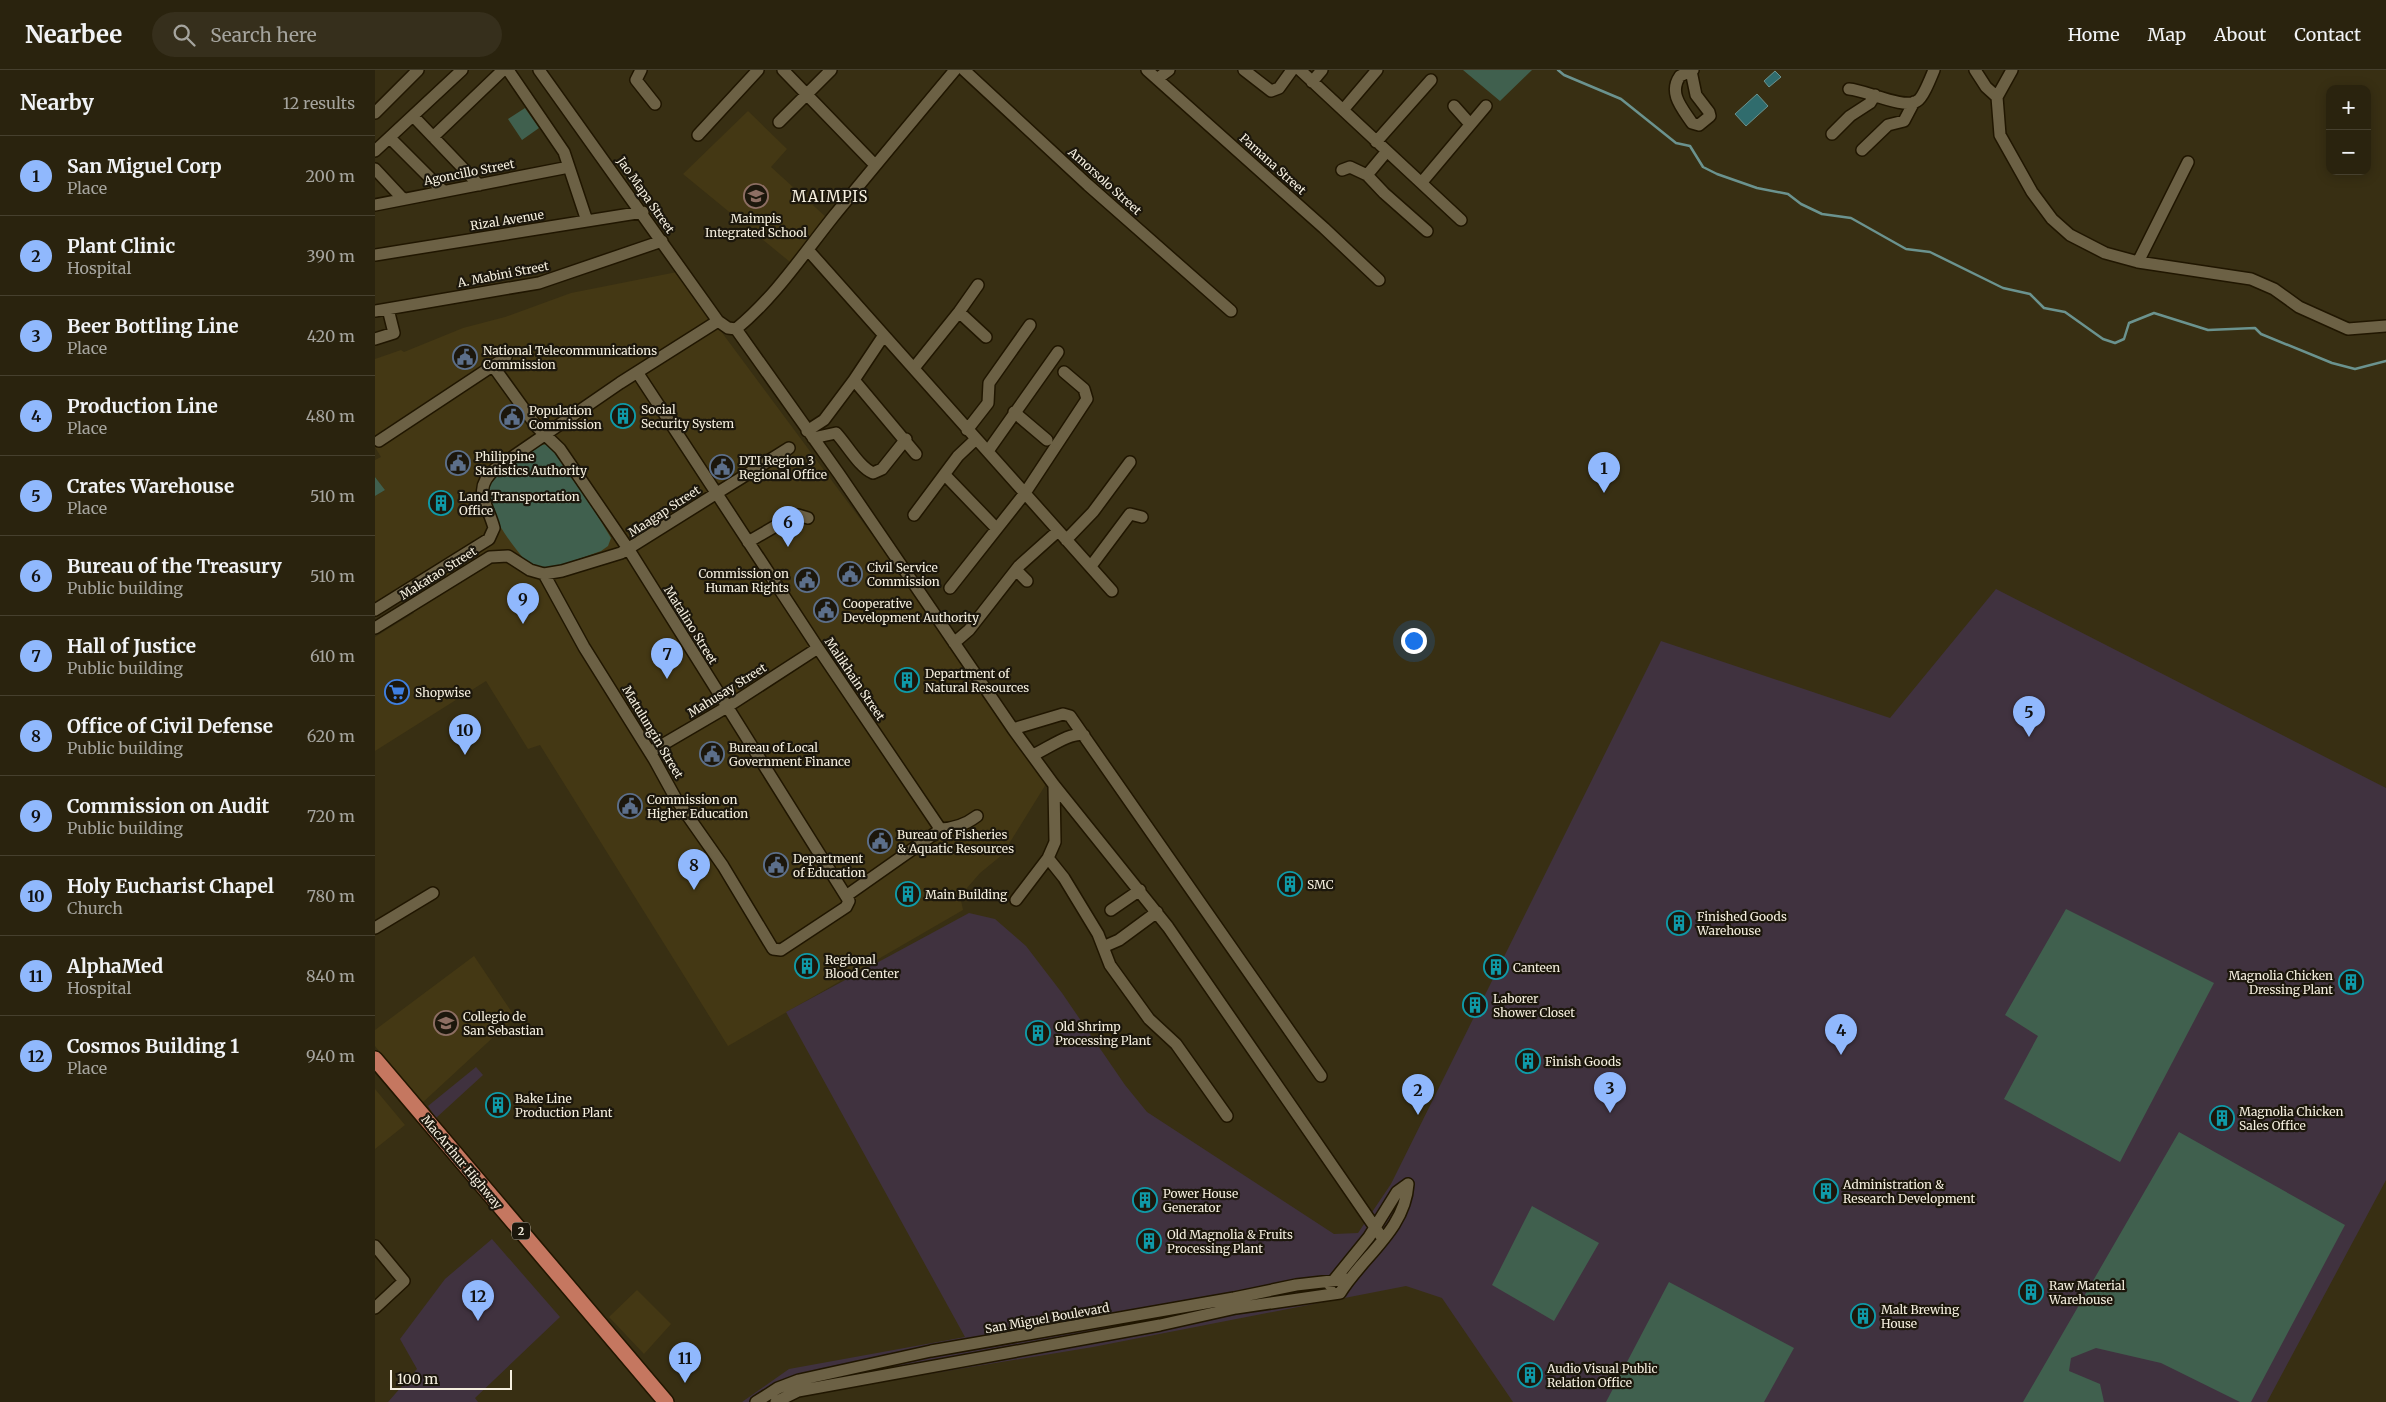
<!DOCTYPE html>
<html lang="en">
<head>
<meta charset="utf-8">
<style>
	body { margin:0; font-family:Merriweather,serif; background:#362f1c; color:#f1f3f6 }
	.controls { position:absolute; right:15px; top:15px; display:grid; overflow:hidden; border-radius:10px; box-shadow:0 2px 12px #0003 }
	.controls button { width:45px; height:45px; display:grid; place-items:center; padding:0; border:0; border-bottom:1px solid #46402e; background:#2a230e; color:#f1f3f6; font:25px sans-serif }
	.scale { position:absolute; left:15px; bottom:12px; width:122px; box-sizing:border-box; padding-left:5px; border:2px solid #f5efdf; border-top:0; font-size:14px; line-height:18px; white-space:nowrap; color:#f5efdf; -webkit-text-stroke:4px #1c170c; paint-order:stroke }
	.you { position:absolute; left:1038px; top:570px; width:18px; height:18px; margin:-12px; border:4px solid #fff; border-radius:50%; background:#1a73e8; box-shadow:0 0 0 8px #1a73e833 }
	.badge { display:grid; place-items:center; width:32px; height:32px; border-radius:50%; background:#90b8fd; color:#111; font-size:16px; font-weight:700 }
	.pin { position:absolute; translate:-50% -41px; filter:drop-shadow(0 1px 2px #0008) }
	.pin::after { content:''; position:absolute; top:26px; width:18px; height:15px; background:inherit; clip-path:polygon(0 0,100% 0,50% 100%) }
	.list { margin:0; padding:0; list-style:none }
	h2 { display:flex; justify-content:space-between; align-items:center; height:65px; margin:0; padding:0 20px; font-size:21px }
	h2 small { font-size:16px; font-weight:400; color:#a5a49e }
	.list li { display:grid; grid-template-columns:32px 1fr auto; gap:15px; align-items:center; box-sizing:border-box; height:80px; padding:0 20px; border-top:1px solid #46402e }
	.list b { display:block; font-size:19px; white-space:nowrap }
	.list p { margin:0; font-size:16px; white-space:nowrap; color:#a5a49e }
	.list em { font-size:16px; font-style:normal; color:#a5a49e }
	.icon { flex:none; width:28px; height:28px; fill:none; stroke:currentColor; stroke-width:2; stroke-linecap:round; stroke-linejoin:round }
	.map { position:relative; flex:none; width:2011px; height:1332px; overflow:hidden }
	header { display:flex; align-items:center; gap:30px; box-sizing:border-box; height:70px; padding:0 25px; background:#2a230e; border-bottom:1px solid #46402e }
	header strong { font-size:24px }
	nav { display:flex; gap:28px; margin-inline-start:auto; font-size:18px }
	.search { width:350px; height:45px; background:#362f1c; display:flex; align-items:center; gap:12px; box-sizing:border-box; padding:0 18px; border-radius:28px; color:#a5a49e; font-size:19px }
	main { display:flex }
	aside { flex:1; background:#2a230e }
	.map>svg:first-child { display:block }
	.built { fill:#443814 }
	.industrial { fill:#40323f }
	.green { fill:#40604e }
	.water { fill:#306c6d; stroke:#6b938f }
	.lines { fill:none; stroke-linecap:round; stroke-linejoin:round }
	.stream { stroke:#6b938f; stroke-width:2.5 }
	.minor-casing { stroke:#201600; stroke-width:14 }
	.highway-casing { stroke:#201600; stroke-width:18 }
	.minor { stroke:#6c6145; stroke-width:11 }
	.highway { stroke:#c57760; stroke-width:15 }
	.labels { text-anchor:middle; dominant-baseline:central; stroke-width:4.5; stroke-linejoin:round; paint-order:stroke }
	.shield { fill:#1c170c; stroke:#b4aea0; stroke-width:1 }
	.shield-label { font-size:11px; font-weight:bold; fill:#f5efdf }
	.street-label { font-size:12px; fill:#f5efdf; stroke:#1c170c }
	.poi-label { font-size:12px; fill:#f5efdf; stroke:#1c170c; text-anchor:start }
	.quarter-label { font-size:15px; letter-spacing:1px; fill:#f5efdf; stroke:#1c170c }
</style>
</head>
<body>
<header>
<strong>Nearbee</strong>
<div class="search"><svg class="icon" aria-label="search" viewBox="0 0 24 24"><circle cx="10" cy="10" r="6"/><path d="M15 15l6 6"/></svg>Search here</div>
<nav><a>Home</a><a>Map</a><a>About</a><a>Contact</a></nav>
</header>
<main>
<aside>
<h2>Nearby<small>12 results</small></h2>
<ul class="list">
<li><span class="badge">1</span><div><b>San Miguel Corp</b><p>Place</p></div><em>200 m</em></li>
<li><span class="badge">2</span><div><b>Plant Clinic</b><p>Hospital</p></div><em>390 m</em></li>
<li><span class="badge">3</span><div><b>Beer Bottling Line</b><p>Place</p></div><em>420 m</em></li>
<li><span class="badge">4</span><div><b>Production Line</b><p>Place</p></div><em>480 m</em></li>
<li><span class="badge">5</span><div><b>Crates Warehouse</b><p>Place</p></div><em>510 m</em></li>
<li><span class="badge">6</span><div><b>Bureau of the Treasury</b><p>Public building</p></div><em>510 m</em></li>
<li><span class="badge">7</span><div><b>Hall of Justice</b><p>Public building</p></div><em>610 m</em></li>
<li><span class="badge">8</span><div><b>Office of Civil Defense</b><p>Public building</p></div><em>620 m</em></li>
<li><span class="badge">9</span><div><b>Commission on Audit</b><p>Public building</p></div><em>720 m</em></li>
<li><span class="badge">10</span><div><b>Holy Eucharist Chapel</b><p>Church</p></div><em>780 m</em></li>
<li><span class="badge">11</span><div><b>AlphaMed</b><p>Hospital</p></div><em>840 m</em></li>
<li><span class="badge">12</span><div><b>Cosmos Building 1</b><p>Place</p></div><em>940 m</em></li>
</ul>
</aside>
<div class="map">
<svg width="2011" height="1332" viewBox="0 0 2011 1332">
	<rect width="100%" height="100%" fill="#382f13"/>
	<!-- built -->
	<path class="built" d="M373 41 412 79 396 97 452 148 415 192 308 104Z
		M302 202 676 706 627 785 605 803 585 826 588 840 353 976 165 675 153 679 111 611 0 681V567L39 543 26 518 0 534V426L10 420 0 407V390L6 387 0 377V289L26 280 29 282 88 258 130 247 196 223Z
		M99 886 140 947 46 1034 0 976V960Z
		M0 1019 30 1055 0 1079Z
		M262 1220 296 1254 269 1284 234 1247Z"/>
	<!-- industrial -->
	<path class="industrial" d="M1621 519 2011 718V1110L1892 1332H1138L1067 1228 1031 1216 718 1277 421 1326 416 1332H367L414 1299 590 1267 411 942 594 843 620 849 651 876 687 923 750 1015 772 1042 959 1164 983 1163 1016 1114 1286 571 1515 648Z
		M101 997 108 1005 61 1048 53 1036Z
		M117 1169 185 1247 100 1328 103 1332H13L42 1299 25 1269 70 1209Z"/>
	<!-- green -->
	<path class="green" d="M1088 0H1157L1125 31Z
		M150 38 164 58 147 70 133 49Z
		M172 374 185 383 236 468 233 476 226 481 173 500 155 494 149 489C135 472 104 433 115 411 119 403 131 397 138 392 149 385 159 376 172 374Z
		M0 407 10 420 0 426Z
		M1691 839 1839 913 1745 1092 1629 1029 1663 966 1630 945Z
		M1804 1062 1970 1155 1876 1332H1865L1786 1293 1721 1278 1696 1288 1694 1301 1725 1314 1729 1332H1648Z
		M1157 1136 1224 1173 1179 1251 1117 1215Z
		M1294 1212 1419 1278 1389 1332H1231Z"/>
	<!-- water -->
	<path class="water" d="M1400 1 1406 7 1394 17 1389 11Z
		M1382 24 1393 36 1371 56 1360 44Z"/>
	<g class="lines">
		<!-- stream -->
		<path class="stream" d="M1183 0 1189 5 1246 29 1301 73 1315 76 1328 97 1342 104 1382 118 1413 124 1426 134 1447 144 1476 148 1531 179 1555 182 1628 218 1655 224 1669 238 1690 242 1728 269 1740 273 1749 269 1754 253 1779 243 1833 260 1880 258 1886 264 1957 293 1980 299 2011 291"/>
		<defs>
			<path id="minor" d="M133 0 189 82 212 151
				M164 0 343 251 353 258 361 259
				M266 0 261 10 280 34
				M408 0 500 95
				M589 0 713 115 856 241
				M772 0 949 158 1004 210
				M869 0 896 21 904 18 917 0
				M925 0 1086 150
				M1600 0 1611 17 1622 27
				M1637 0 1622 27 1625 65 1657 122 1677 149 1695 165 1730 183 1763 192 1876 209 1899 219 1924 237 1973 259 2011 256
				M1316 1 1321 25 1334 42 1335 46 1324 55 1317 53C1307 38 1293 23 1305 6L1318 0
				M782 9 794 0
				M937 12 947 0
				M1474 19C1491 20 1529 40 1542 31 1548 28 1556 7 1559 0
				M1079 36 1095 54
				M968 40 1002 0
				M0 43 43 0
				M39 47 104 115
				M404 52 456 0
				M1457 64 1475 46 1495 33 1500 25
				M323 65 383 0
				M58 67 128 0
				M15 68 68 121
				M1001 72 1056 10
				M1487 80 1513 55 1529 51 1539 32
				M0 81 87 0
				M0 99 28 129
				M967 100 975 97 992 105 1012 81
				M992 105 1009 123 1052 161
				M1047 112 1111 36
				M0 135 194 97
				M433 180 737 521
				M0 185 268 142
				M1763 192 1813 92
				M0 241 164 213 287 171
				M584 242 611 267
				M361 259 464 404 638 659 679 715 793 857 1008 1169
				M361 259C399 228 427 186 458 147 498 98 539 49 580 0
				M509 265 479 310 541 384
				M0 269 19 263 13 239
				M118 296 162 357 185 379 254 480 474 831 471 837 406 880 398 879 348 796 301 729 279 689 209 577 169 504
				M539 298 584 242 603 215
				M262 302 443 578 564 757 562 762 471 826
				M639 342 672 370
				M592 360 613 333 614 313 655 255
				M432 361 449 350 479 310
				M438 368 461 363C473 376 484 397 498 403L507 399 531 369
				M4 371 131 287
				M613 381 683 282
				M570 405 621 458
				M539 445 583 386 601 369
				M691 470 718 442 755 392
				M373 472 418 446 423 445 433 448
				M716 496 755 444 767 447
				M641 500 652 511
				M575 518 650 423 712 329 709 319 689 302
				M0 540 114 469 119 458C113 434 96 420 120 399L245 313 343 251
				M0 558 115 487 133 486 155 500 169 504 187 501 246 483 414 378
				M579 573 594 560 644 496 683 461
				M638 659 688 644 695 646 946 1006
				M275 682 352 637 443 578
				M658 685C672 679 696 661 709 665
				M679 715 680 772 673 788 689 808 723 864 735 895 774 949 801 974 852 1046
				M564 759C579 759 590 755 602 746
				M641 830 673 788
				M736 840 765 820
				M0 858 58 823
				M728 877 744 870 782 842
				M0 1176 29 1211 0 1238
				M955 1215 994 1167 1022 1122 1033 1114
				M381 1332 403 1318 424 1310 556 1281 859 1228 921 1215 974 1209
				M401 1332 423 1321 785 1255 861 1238 965 1223C988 1186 1030 1160 1033 1114"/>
			<path id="highway" d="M0 989 291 1332"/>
		</defs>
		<!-- minor casing -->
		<use href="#minor" class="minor-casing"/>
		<!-- highway casing -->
		<use href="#highway" class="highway-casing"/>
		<!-- minor -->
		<use href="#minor" class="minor"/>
		<!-- highway -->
		<use href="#highway" class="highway"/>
	</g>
	<!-- icons -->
	<defs>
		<symbol id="school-ring" viewBox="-11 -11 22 22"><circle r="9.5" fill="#1c170c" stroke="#8d6e63" stroke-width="1.5"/><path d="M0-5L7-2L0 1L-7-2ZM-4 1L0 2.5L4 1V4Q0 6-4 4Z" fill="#8d6e63"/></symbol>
		<symbol id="civic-ring" viewBox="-11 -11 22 22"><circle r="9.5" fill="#1c170c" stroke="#5c6f8a" stroke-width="1.5"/><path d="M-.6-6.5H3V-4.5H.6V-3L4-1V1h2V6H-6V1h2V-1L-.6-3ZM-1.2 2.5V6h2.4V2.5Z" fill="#5c6f8a"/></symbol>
		<symbol id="building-ring" viewBox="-11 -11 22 22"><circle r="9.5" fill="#1c170c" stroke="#0f9aa8" stroke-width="1.5"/><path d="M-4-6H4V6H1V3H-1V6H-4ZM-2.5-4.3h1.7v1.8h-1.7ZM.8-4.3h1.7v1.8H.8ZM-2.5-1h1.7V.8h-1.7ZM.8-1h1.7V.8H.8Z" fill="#0f9aa8"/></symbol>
		<symbol id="supermarket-ring" viewBox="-11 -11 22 22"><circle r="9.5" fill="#1c170c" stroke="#3f7fe0" stroke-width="1.5"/><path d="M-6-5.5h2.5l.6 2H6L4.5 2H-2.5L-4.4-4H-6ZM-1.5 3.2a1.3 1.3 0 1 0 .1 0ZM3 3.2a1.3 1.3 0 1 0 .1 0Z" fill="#3f7fe0"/></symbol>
		<symbol id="university-ring" viewBox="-11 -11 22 22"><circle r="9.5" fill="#1c170c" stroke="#8d6e63" stroke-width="1.5"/><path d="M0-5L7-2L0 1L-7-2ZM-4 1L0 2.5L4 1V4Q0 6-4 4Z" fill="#8d6e63"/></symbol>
	</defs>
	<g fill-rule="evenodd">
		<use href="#school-ring" x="367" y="112" width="28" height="28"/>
		<use href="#civic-ring" x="76" y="273" width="28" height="28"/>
		<use href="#building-ring" x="234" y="332" width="28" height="28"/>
		<use href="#civic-ring" x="123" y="333" width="28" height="28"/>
		<use href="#civic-ring" x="69" y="379" width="28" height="28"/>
		<use href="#civic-ring" x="333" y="383" width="28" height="28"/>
		<use href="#building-ring" x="52" y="419" width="28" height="28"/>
		<use href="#civic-ring" x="461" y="490" width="28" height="28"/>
		<use href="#civic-ring" x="418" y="496" width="28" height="28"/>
		<use href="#civic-ring" x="437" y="526" width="28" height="28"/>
		<use href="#building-ring" x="518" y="596" width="28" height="28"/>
		<use href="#supermarket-ring" x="8" y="608" width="28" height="28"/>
		<use href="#civic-ring" x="323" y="670" width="28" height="28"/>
		<use href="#civic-ring" x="241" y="722" width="28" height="28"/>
		<use href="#civic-ring" x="491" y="757" width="28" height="28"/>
		<use href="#civic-ring" x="387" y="781" width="28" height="28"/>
		<use href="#building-ring" x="901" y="800" width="28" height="28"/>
		<use href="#building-ring" x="519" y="810" width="28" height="28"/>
		<use href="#building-ring" x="1290" y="839" width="28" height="28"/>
		<use href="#building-ring" x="418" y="882" width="28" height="28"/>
		<use href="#building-ring" x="1107" y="883" width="28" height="28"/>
		<use href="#building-ring" x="1962" y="898" width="28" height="28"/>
		<use href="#building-ring" x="1086" y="921" width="28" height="28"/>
		<use href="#university-ring" x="57" y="939" width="28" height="28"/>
		<use href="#building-ring" x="649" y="949" width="28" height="28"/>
		<use href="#building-ring" x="1139" y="977" width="28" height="28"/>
		<use href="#building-ring" x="109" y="1021" width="28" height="28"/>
		<use href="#building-ring" x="1833" y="1034" width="28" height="28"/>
		<use href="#building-ring" x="1437" y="1107" width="28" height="28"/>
		<use href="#building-ring" x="756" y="1116" width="28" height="28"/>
		<use href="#building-ring" x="760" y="1157" width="28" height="28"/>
		<use href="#building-ring" x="1642" y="1208" width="28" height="28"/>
		<use href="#building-ring" x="1474" y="1232" width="28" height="28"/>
		<use href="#building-ring" x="1141" y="1291" width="28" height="28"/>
	</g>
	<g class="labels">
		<!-- shield labels -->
		<rect class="shield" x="137" y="1152.5" width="18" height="17" rx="4"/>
		<g class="shield-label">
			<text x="146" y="1161">2</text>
		</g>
		<!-- street labels -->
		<g class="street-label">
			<text transform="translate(898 94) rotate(42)">Pamana Street</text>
			<text transform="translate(94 102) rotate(-11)">Agoncillo Street</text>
			<text transform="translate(730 111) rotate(42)">Amorsolo Street</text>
			<text transform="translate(271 125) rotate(55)">Jao Mapa Street</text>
			<text transform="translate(132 150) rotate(-9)">Rizal Avenue</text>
			<text transform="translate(128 204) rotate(-11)">A. Mabini Street</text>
			<text transform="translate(289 441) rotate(-33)">Maagap Street</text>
			<text transform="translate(63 503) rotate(-32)">Makatao Street</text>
			<text transform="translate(316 555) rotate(58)">Matalino Street</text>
			<text transform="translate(480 609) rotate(56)">Malikhain Street</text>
			<text transform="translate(352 620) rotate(-32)">Mahusay Street</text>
			<text transform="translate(278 662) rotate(59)">Matulungin Street</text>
			<text transform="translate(87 1092) rotate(50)">MacArthur Highway</text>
			<text transform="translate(672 1248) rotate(-10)">San Miguel Boulevard</text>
		</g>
		<!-- poi labels -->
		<g class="poi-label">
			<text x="381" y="148" text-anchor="middle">Maimpis<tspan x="381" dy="14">Integrated School</tspan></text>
			<text x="108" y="280">National Telecommunications<tspan x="108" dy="14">Commission</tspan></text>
			<text x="266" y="339">Social<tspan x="266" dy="14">Security System</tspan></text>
			<text x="154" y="340">Population<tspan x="154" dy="14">Commission</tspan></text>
			<text x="100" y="386">Philippine<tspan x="100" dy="14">Statistics Authority</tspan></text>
			<text x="364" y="390">DTI Region 3<tspan x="364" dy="14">Regional Office</tspan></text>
			<text x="84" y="426">Land Transportation<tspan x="84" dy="14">Office</tspan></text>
			<text x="492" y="497">Civil Service<tspan x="492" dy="14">Commission</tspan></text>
			<text x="414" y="503" text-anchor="end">Commission on<tspan x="414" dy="14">Human Rights</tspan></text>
			<text x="468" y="533">Cooperative<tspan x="468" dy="14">Development Authority</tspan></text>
			<text x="550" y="603">Department of<tspan x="550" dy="14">Natural Resources</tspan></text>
			<text x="40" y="622">Shopwise</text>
			<text x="354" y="677">Bureau of Local<tspan x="354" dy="14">Government Finance</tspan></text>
			<text x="272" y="729">Commission on<tspan x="272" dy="14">Higher Education</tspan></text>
			<text x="522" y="764">Bureau of Fisheries<tspan x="522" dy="14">&amp; Aquatic Resources</tspan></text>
			<text x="418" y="788">Department<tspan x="418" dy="14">of Education</tspan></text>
			<text x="932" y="814">SMC</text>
			<text x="550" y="824">Main Building</text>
			<text x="1322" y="846">Finished Goods<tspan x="1322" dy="14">Warehouse</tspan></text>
			<text x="450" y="889">Regional<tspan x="450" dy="14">Blood Center</tspan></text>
			<text x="1138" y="897">Canteen</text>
			<text x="1958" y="905" text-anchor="end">Magnolia Chicken<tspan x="1958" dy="14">Dressing Plant</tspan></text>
			<text x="1118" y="928">Laborer<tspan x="1118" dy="14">Shower Closet</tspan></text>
			<text x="88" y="946">Collegio de<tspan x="88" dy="14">San Sebastian</tspan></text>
			<text x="680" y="956">Old Shrimp<tspan x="680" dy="14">Processing Plant</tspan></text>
			<text x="1170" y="991">Finish Goods</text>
			<text x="140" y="1028">Bake Line<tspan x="140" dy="14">Production Plant</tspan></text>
			<text x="1864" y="1041">Magnolia Chicken<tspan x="1864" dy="14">Sales Office</tspan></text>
			<text x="1468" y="1114">Administration &amp;<tspan x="1468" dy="14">Research Development</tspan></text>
			<text x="788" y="1123">Power House<tspan x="788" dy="14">Generator</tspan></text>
			<text x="792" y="1164">Old Magnolia &amp; Fruits<tspan x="792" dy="14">Processing Plant</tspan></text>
			<text x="1674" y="1215">Raw Material<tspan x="1674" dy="14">Warehouse</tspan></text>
			<text x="1506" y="1239">Malt Brewing<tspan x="1506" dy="14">House</tspan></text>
			<text x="1172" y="1298">Audio Visual Public<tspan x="1172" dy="14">Relation Office</tspan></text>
		</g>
		<!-- quarter labels -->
		<g class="quarter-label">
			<text x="455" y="126">MAIMPIS</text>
		</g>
	</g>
</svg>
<div class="controls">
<button>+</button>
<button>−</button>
</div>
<div class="scale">100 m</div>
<div class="you"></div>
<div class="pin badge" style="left:1229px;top:423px">1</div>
<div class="pin badge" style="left:1043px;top:1045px">2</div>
<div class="pin badge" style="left:1235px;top:1043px">3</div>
<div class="pin badge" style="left:1466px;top:985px">4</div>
<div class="pin badge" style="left:1654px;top:667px">5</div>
<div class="pin badge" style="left:413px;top:477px">6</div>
<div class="pin badge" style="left:292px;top:609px">7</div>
<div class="pin badge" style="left:319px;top:820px">8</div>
<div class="pin badge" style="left:148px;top:554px">9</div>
<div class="pin badge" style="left:90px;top:685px">10</div>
<div class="pin badge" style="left:310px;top:1313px">11</div>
<div class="pin badge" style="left:103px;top:1251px">12</div>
</div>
</main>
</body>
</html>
